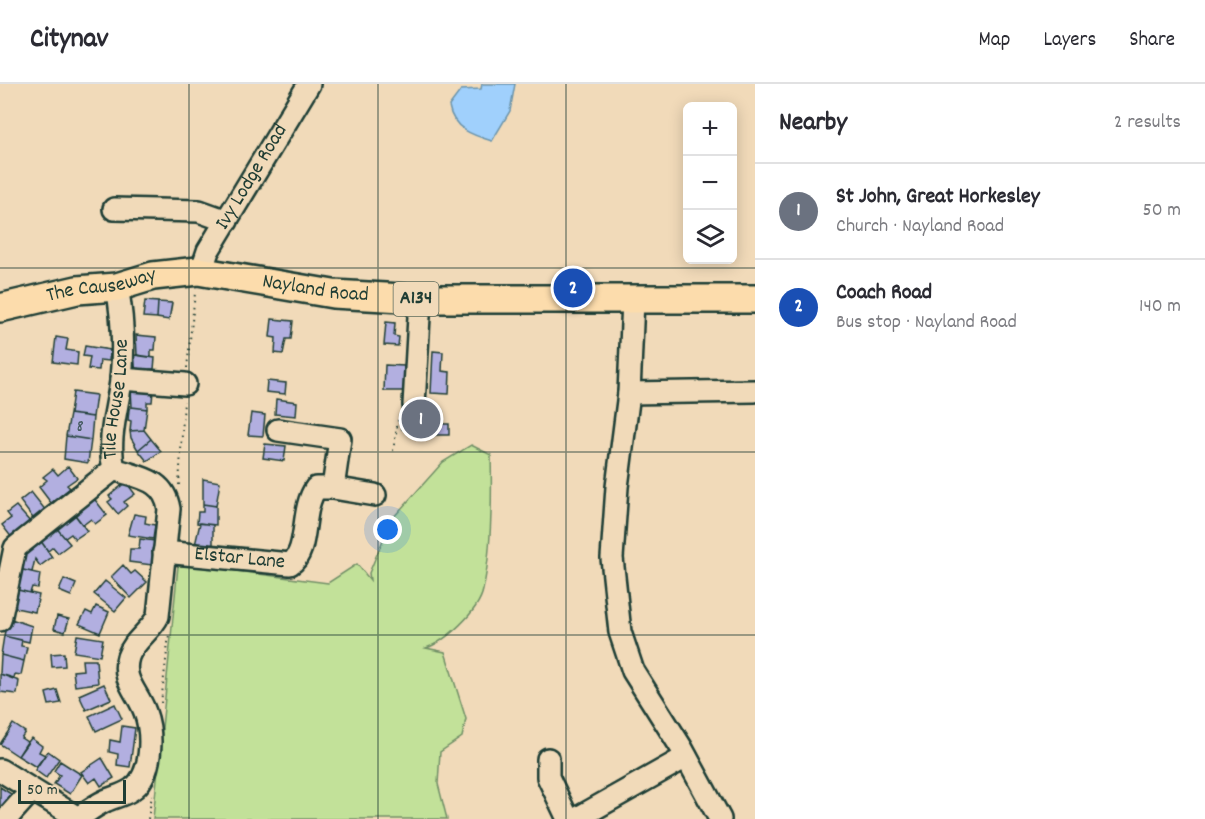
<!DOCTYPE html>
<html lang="en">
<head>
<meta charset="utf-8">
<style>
	body { margin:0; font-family:Dekko,sans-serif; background:#f2f2f3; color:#2b2b33 }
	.controls { position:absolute; right:18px; top:18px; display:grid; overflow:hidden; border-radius:9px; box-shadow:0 3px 15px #0003 }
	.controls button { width:54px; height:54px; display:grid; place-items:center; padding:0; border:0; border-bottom:2px solid #e1e1e2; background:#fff; color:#2b2b33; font:30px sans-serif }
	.scale { position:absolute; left:18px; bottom:15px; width:108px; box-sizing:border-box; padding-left:6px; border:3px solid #1f3d34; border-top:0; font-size:16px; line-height:21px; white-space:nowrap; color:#1f3d34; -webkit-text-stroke:4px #f1dab9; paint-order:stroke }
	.you { position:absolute; left:388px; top:446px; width:21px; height:21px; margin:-15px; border:4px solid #fff; border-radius:50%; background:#1a73e8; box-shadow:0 0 0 9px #1a73e833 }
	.badge { display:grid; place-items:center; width:39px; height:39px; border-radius:50%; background:#1f6fb2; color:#fff; font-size:20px; font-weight:700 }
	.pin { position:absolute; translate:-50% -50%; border:3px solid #fff; box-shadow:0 2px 6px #0006 }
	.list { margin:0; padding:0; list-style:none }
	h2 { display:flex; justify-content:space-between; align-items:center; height:78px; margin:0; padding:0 24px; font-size:26px }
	h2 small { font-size:20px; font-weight:400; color:#7c7c81 }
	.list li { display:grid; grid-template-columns:39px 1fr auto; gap:18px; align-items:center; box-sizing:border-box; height:96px; padding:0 24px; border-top:2px solid #e1e1e2 }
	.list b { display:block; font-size:22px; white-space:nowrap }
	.list p { margin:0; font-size:20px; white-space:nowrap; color:#7c7c81 }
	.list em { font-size:20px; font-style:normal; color:#7c7c81 }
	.icon { flex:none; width:33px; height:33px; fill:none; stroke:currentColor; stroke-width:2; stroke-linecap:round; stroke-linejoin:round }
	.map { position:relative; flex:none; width:755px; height:735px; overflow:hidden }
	header { display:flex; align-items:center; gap:36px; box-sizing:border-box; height:84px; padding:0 30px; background:#fff; border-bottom:2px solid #e1e1e2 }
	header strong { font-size:28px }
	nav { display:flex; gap:33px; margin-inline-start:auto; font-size:21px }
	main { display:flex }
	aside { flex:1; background:#fff }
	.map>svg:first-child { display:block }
	.green { fill:#c2e199; stroke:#708f66; stroke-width:1.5 }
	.water { fill:#a0d0fc; stroke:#6c95ac; stroke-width:1.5 }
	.building { fill:#b2afe0; stroke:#1f3d34; stroke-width:1.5 }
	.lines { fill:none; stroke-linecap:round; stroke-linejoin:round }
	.minor-casing { stroke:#1f3d34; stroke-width:26 }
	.major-casing { stroke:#1f3d34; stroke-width:32 }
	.path { stroke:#1f3d34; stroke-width:2; stroke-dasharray:1.5 4.5; stroke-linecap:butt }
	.minor { stroke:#f1dab9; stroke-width:21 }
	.major { stroke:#fcdcac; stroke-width:27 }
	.grid { fill:none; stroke:#1f3d34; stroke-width:1.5; stroke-opacity:0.55 }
	.labels { text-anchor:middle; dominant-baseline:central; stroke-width:4.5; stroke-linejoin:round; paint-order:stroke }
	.number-label { font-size:18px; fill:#445a5f }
	.shield { fill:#f1dab9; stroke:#5e6c5c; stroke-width:1.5 }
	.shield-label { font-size:20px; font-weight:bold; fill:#1f3d34 }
	.street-label { font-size:21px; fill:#1f3d34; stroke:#f1dab9 }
</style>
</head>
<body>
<header>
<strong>Citynav</strong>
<nav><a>Map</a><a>Layers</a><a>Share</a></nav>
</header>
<main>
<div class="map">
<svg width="755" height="735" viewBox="0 0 755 735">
	<rect width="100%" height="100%" fill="#f1dab9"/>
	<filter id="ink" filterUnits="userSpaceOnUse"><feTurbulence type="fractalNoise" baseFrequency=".0167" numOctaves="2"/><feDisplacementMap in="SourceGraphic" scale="12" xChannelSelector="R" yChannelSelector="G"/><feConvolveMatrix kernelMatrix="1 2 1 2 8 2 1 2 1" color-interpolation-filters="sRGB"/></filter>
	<g filter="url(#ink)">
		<!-- green -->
		<path class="green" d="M471 361 491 371C492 412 492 466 483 506 479 527 445 558 426 564L445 568 466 635 462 653 440 668 438 700 447 735H153L178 482H198L328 499 357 480 370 496 369 489 392 435 443 378Z"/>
		<!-- water -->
		<path class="water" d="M482 0H515L510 27 492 57C472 51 453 45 449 22L461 6 481 5Z"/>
		<!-- building -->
		<path class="building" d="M145 217 158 218 157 234 143 233Z
			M158 218 172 219 169 236 157 234Z
			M272 235 293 237 291 255H286L283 270 275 269 276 254 270 253Z
			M386 238 395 239 394 252 399 253 398 262 384 261Z
			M136 251 156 253 155 266H151V273L137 271Z
			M56 253 68 255 66 266 78 268 77 281 53 278Z
			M85 262 110 266 109 277 100 276 99 286 88 285 90 273 83 272Z
			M433 267 443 268 442 287 450 288 449 310 431 309Z
			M134 271 155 274 154 285H150L149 292 136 290Z
			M385 281 404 282 405 307H384Z
			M267 297 286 299 285 310 266 308Z
			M131 305 153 307 152 318H147V325L132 323Z
			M73 308 96 311 93 333 70 330Z
			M276 315 297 318 296 332 275 330Z
			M132 323 147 325 144 346 130 347 131 337 128 336 129 325Z
			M403 327 440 330V340H449V351H412V345H402Z
			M251 329 265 331 263 352 248 351Z
			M70 330 93 333 91 356 66 352Z
			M144 346 151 355 138 366 131 354 130 347Z
			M66 352 91 356 88 379 64 375Z
			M151 355 161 367 147 377 138 366Z
			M265 360 286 362 284 377 263 374Z
			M68 382 77 394 67 401 70 404 51 419 39 403 47 396 43 393 53 385 58 391Z
			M203 395 220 398 216 422 203 420Z
			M126 398 135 410 124 418 127 422 118 430 108 418 112 415 109 412Z
			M31 408 47 428 35 437 20 417Z
			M92 412 107 431 95 440 91 435 83 441 72 427Z
			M203 420 216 422V441L197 439 198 428H203Z
			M16 422 31 439 12 454 2 441 11 434 7 429Z
			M72 427 87 447 75 455 71 450 65 454 54 441Z
			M134 430 146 432 145 439 155 441 153 455 128 451Z
			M200 439 213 441V463L195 461Z
			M54 441 70 460 58 469 53 463 48 467 38 453Z
			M38 453 52 473 40 482 35 475 32 488 19 485 23 466Z
			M140 455 155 457 152 481 129 478 130 465H139Z
			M123 481 131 490 135 487 147 498 131 514 111 493Z
			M19 485 40 490 38 504 32 503 30 509 14 505Z
			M64 495 76 500 71 512 59 507Z
			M105 497 126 514 115 527 94 510Z
			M14 505 39 511 35 528 11 523Z
			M96 522 109 528 100 549 79 540 86 527 92 530Z
			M57 532 69 535 65 548 54 545Z
			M11 535 32 542 29 558 4 552 7 537 11 538Z
			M77 551 103 555 100 572 74 568Z
			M4 552 22 556 21 562 27 563 24 577 1 571Z
			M64 569 65 582 52 583 51 570Z
			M1 571 24 577 21 591 15 590 14 594 0 590Z
			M82 576H96L98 599 75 602 73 587 83 586Z
			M0 590 19 597 17 610 0 608Z
			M104 600 111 615 86 626 79 611Z
			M57 606 61 619 49 621 46 609Z
			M115 620 122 635 96 647 89 632Z
			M13 640 25 648 21 654 27 658 18 672 0 660Z
			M122 642 135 644 130 683 117 681 118 670 109 668 110 656 120 658Z
			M31 654 42 662 39 668 45 671 36 683 18 672Z
			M48 667 59 675 46 694 35 686Z
			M102 674 114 694 101 702 96 694 89 699 81 688Z
			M60 677 82 691 70 710 54 700 60 691 54 687Z
			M0 703 11 710 0 725Z"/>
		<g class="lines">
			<defs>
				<g id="minor">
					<path d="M114 125 199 127 227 137"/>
					<path id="s1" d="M201 188 208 167 309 0"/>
					<path d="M633 216 629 309 617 403 612 474 620 548 633 587 681 663 720 735"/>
					<path d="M121 295 185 300"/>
					<path d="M629 309 755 307"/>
					<path d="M414 321 420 215"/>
					<path d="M278 346 340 355 333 404"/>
					<path id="s2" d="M164 468 290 480C310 467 300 426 316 404H333L375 411"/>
					<path d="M0 536 15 464 114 385"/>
					<path d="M548 675V693L568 735"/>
					<path d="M0 686 78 734"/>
					<path id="s3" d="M78 734C87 728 96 721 105 717 114 713 123 711 131 706 153 692 153 650 145 628 138 608 121 596 128 573 133 557 151 547 158 532L169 425C164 394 139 394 114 385 107 356 117 326 121 297 124 265 123 234 117 203"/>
					<path d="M6 735 32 706"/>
					<path d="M576 735 686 673"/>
				</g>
				<g id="major">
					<path id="s4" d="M0 224 77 206 117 203 153 192 198 187 333 210 420 215H755"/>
				</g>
			</defs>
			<!-- minor casing -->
			<use href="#minor" class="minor-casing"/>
			<!-- major casing -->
			<use href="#major" class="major-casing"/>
			<!-- path -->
			<path class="path" d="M187 284 195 209
				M430 326 447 328
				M393 367 399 331
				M179 401 184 317
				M161 619 169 550
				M148 735 152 711"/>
			<!-- minor -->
			<use href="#minor" class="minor"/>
			<!-- major -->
			<use href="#major" class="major"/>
		</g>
	</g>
	<!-- grid -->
	<path class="grid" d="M189 0V735M378 0V735M566 0V735M0 184H755M0 368H755M0 551H755"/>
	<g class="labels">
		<!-- number labels -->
		<g class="number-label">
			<text x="80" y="343">8</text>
		</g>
		<!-- shield labels -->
		<rect class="shield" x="393.5" y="198" width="45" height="34" rx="4.5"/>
		<g class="shield-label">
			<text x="416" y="215">A134</text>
		</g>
		<!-- street labels -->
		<g class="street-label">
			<text stroke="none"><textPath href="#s1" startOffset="108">Ivy Lodge Road</textPath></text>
			<text stroke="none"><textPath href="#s4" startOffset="104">The Causeway</textPath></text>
			<text stroke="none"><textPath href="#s4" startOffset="321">Nayland Road</textPath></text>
			<text stroke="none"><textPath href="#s3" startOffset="506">Tile House Lane</textPath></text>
			<text stroke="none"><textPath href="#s2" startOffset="76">Elstar Lane</textPath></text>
		</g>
	</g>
</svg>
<div class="controls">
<button>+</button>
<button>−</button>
<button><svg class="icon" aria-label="layers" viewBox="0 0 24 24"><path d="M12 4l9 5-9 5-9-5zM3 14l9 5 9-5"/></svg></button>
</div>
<div class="scale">50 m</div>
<div class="you"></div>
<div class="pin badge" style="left:421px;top:335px;background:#6b7280">1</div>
<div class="pin badge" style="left:573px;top:204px;background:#1a4fb4">2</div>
</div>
<aside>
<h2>Nearby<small>2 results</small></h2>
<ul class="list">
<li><span class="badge" style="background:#6b7280">1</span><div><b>St John, Great Horkesley</b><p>Church · Nayland Road</p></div><em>50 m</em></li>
<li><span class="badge" style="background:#1a4fb4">2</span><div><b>Coach Road</b><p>Bus stop · Nayland Road</p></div><em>140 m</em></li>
</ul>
</aside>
</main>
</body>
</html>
